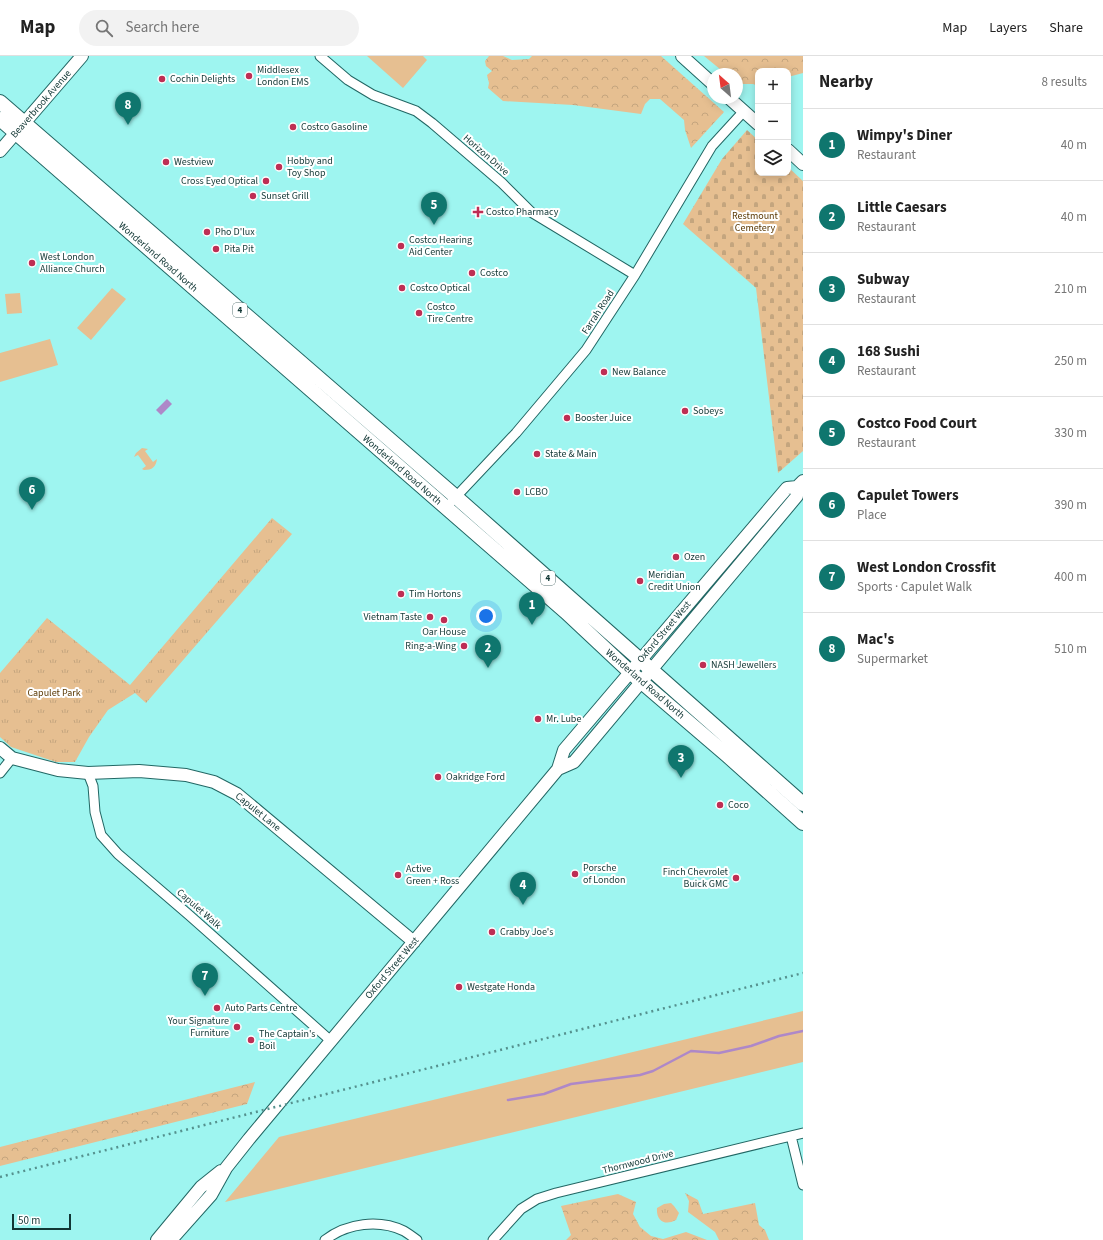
<!DOCTYPE html>
<html lang="en">
<head>
<meta charset="utf-8">
<style>
	body { margin:0; font-family:"Source Sans 3",sans-serif; background:#f2f2f2; color:#222 }
	.controls { position:absolute; right:12px; top:12px; display:grid; overflow:hidden; border-radius:8px; box-shadow:0 2px 10px #0003 }
	.controls button { width:36px; height:36px; display:grid; place-items:center; padding:0; border:0; border-bottom:1px solid #e0e0e0; background:#fff; color:#222; font:20px sans-serif }
	.compass { position:absolute; left:707px; top:12px; width:36px; height:36px; border-radius:50%; background:#fff; box-shadow:0 2px 10px #0003; rotate:332deg }
	.scale { position:absolute; left:12px; bottom:10px; width:59px; box-sizing:border-box; padding-left:4px; border:2px solid #123735; border-top:0; font-size:11px; line-height:14px; white-space:nowrap; color:#123735; -webkit-text-stroke:3px #fff; paint-order:stroke }
	.you { position:absolute; left:486px; top:560px; width:14px; height:14px; margin:-10px; border:3px solid #fff; border-radius:50%; background:#1a73e8; box-shadow:0 0 0 6px #1a73e833 }
	.badge { display:grid; place-items:center; width:26px; height:26px; border-radius:50%; background:#0f766e; color:#fff; font-size:13px; font-weight:700 }
	.pin { position:absolute; translate:-50% -33px; filter:drop-shadow(0 1px 2px #0008) }
	.pin::after { content:''; position:absolute; top:21px; width:14px; height:12px; background:inherit; clip-path:polygon(0 0,100% 0,50% 100%) }
	.list { margin:0; padding:0; list-style:none }
	h2 { display:flex; justify-content:space-between; align-items:center; height:52px; margin:0; padding:0 16px; font-size:17px }
	h2 small { font-size:13px; font-weight:400; color:#767676 }
	.list li { display:grid; grid-template-columns:26px 1fr auto; gap:12px; align-items:center; box-sizing:border-box; height:72px; padding:0 16px; border-top:1px solid #e0e0e0 }
	.list b { display:block; font-size:15px; white-space:nowrap }
	.list p { margin:0; font-size:13px; white-space:nowrap; color:#767676 }
	.list em { font-size:13px; font-style:normal; color:#767676 }
	.icon { flex:none; width:22px; height:22px; fill:none; stroke:currentColor; stroke-width:2; stroke-linecap:round; stroke-linejoin:round }
	.map { position:relative; flex:none; width:803px; height:1184px; overflow:hidden }
	header { display:flex; align-items:center; gap:24px; box-sizing:border-box; height:56px; padding:0 20px; background:#fff; border-bottom:1px solid #e0e0e0 }
	header strong { font-size:19px }
	nav { display:flex; gap:22px; margin-inline-start:auto; font-size:14px }
	.search { width:280px; height:36px; background:#f2f2f2; display:flex; align-items:center; gap:10px; box-sizing:border-box; padding:0 14px; border-radius:22px; color:#767676; font-size:15px }
	main { display:flex }
	aside { flex:1; background:#fff }
	.map>svg:first-child { display:block }
	.green { fill:#e6bf91 }
	.forest { fill:url(#forest-crowns) }
	.cemetery { fill:url(#cemetery-stones) }
	.park { fill:url(#park-tufts) }
	.water { fill:#ae88c8 }
	.lines { fill:none; stroke-linecap:round; stroke-linejoin:round }
	.stream { stroke:#ae88c8; stroke-width:2.5 }
	.street-casing { stroke:#226764; stroke-width:11 }
	.secondary-casing { stroke:#226764; stroke-width:14 }
	.primary-casing { stroke:#226764; stroke-width:16 }
	.street { stroke:#fff; stroke-width:9 }
	.secondary { stroke:#fff; stroke-width:12 }
	.primary { stroke:#fff; stroke-width:14 }
	.rail { stroke:#55918e; stroke-width:2.5; stroke-dasharray:2 4; stroke-linecap:butt }
	.poi-dot { fill:#be2e54; stroke:#fff; stroke-width:1.5 }
	.labels { text-anchor:middle; dominant-baseline:central; stroke-width:4; stroke-linejoin:round; paint-order:stroke }
	.shield { fill:#fff; stroke:#597372; stroke-width:1 }
	.shield-label { font-size:9px; font-weight:bold; fill:#123735 }
	.poi-label { font-size:10px; fill:#123735; stroke:#fff; text-anchor:start }
	.street-label { font-size:10px; fill:#123735; stroke:#fff }
	.park-label { font-size:10px; fill:#5b3904; stroke:#fff }
</style>
</head>
<body>
<header>
<strong>Map</strong>
<div class="search"><svg class="icon" aria-label="search" viewBox="0 0 24 24"><circle cx="10" cy="10" r="6"/><path d="M15 15l6 6"/></svg>Search here</div>
<nav><a>Map</a><a>Layers</a><a>Share</a></nav>
</header>
<main>
<div class="map">
<svg width="803" height="1184" viewBox="0 0 803 1184">
	<defs>
		<pattern id="forest-crowns" width="20" height="18" patternUnits="userSpaceOnUse"><rect width="20" height="18" fill="#e6bf91"/><path d="M2 6a3 3 0 1 1 6 0M12 15a3 3 0 1 1 6 0" fill="none" stroke="#c4a57e"/></pattern>
		<pattern id="cemetery-stones" width="16" height="16" patternUnits="userSpaceOnUse"><rect width="16" height="16" fill="#e6bf91"/><path d="M2 7V4a2 2 0 0 1 4 0v3zM10 15v-3a2 2 0 0 1 4 0v3z" fill="#c4a57e"/></pattern>
		<pattern id="park-tufts" width="24" height="20" patternUnits="userSpaceOnUse"><rect width="24" height="20" fill="#e6bf91"/><path d="M3 7l-1-3M5 7V3M7 7l1-3M15 17l-1-3M17 17v-4M19 17l1-3" fill="none" stroke="#c4a57e"/></pattern>
	</defs>
	<rect width="100%" height="100%" fill="#9ef5f0"/>
	<!-- green -->
	<path class="green" d="M367 0H423L427 4 403 32Z
		M112 232 126 243 91 284 77 272Z
		M20 237 22 257 7 258 5 238Z
		M50 283 58 309 0 326V297Z
		M142 392 148 393 145 395 153 406 157 403C156 411 152 414 144 414L142 413 146 410 138 399 134 401 136 397Z
		M803 955V1006L225 1146 279 1081Z"/>
	<!-- forest -->
	<path class="forest" d="M489 0H503L512 4 529 3 532 0H661L724 56 691 92 685 74 684 64 660 43H650L645 48 641 58 573 49 503 45 488 32 489 27 487 19 492 15 486 10 485 5Z
		M704 0H803V17L788 21V15H758V30L753 28H739L737 26V18H726Z
		M255 1026 247 1048 0 1110V1091Z
		M685 1137 698 1144 703 1158 755 1147 759 1169 765 1174 769 1184H719L715 1176 688 1156 689 1145Z
		M618 1138 636 1146 633 1158 640 1171 651 1180 663 1183 686 1176 707 1184H566L571 1179 561 1150Z"/>
	<!-- cemetery -->
	<path class="cemetery" d="M747 74 758 84V117H788V111L803 125V395L778 417 756 232 683 168 722 103Z"/>
	<!-- park -->
	<path class="park" d="M272 462 292 478 146 647 135 637 108 654 89 681 75 706H56L11 691 0 681V617L47 562 130 629Z
		M671 1147 674 1150 679 1157 676 1164C665 1170 656 1165 657 1152L664 1148Z"/>
	<!-- water -->
	<path class="water" d="M167 343 172 348 161 359 156 354Z"/>
	<g class="lines">
		<!-- stream -->
		<path class="stream" d="M508 1044 544 1038 571 1028 640 1019 653 1015 691 995 719 997 751 990 779 980 803 975"/>
		<defs>
			<path id="street" d="M320 0 348 24 373 39 416 55 432 67 502 127 531 156 635 219
				M452 445 516 377 586 294 635 219 712 90 744 55
				M0 717 12 702
				M88 717 93 730 95 756 101 779 118 798 189 859 331 985
				M791 1080 803 1129
				M325 1184C347 1167 379 1163 404 1175 409 1178 413 1181 417 1184
				M493 1184 521 1153 537 1143 556 1137 803 1077"/>
			<path id="secondary" d="M682 0 713 28
				M729 42 758 68
				M788 94 803 108
				M0 95 82 0
				M0 692 12 702 58 714 88 717 139 715 186 719 214 726 237 738 414 886
				M558 713 574 706 797 440V431L803 425
				M157 1184 201 1131 221 1115
				M171 1184 211 1139 226 1112 249 1083 558 713 564 694 787 432 797 431"/>
			<path id="primary" d="M0 46 456 441 803 748
				M0 63 566 556 630 616 728 700 803 767"/>
		</defs>
		<!-- street casing -->
		<use href="#street" class="street-casing"/>
		<!-- secondary casing -->
		<use href="#secondary" class="secondary-casing"/>
		<!-- primary casing -->
		<use href="#primary" class="primary-casing"/>
		<!-- street -->
		<use href="#street" class="street"/>
		<!-- secondary -->
		<use href="#secondary" class="secondary"/>
		<!-- primary -->
		<use href="#primary" class="primary"/>
		<!-- rail -->
		<path class="rail" d="M0 1121 803 917"/>
	</g>
	<!-- markers -->
	<g class="poi-dot">
		<circle cx="249" cy="20" r="4"/>
		<circle cx="162" cy="23" r="4"/>
		<circle cx="293" cy="71" r="4"/>
		<circle cx="166" cy="106" r="4"/>
		<circle cx="279" cy="111" r="4"/>
		<circle cx="266" cy="125" r="4"/>
		<circle cx="253" cy="140" r="4"/>
		<path d="M476 150h4v4h4v4h-4v4h-4v-4h-4v-4h4z"/>
		<circle cx="207" cy="176" r="4"/>
		<circle cx="401" cy="190" r="4"/>
		<circle cx="216" cy="193" r="4"/>
		<circle cx="32" cy="207" r="4"/>
		<circle cx="472" cy="217" r="4"/>
		<circle cx="402" cy="232" r="4"/>
		<circle cx="419" cy="257" r="4"/>
		<circle cx="604" cy="316" r="4"/>
		<circle cx="685" cy="355" r="4"/>
		<circle cx="567" cy="362" r="4"/>
		<circle cx="537" cy="398" r="4"/>
		<circle cx="517" cy="436" r="4"/>
		<circle cx="676" cy="501" r="4"/>
		<circle cx="640" cy="525" r="4"/>
		<circle cx="401" cy="538" r="4"/>
		<circle cx="430" cy="561" r="4"/>
		<circle cx="444" cy="564" r="4"/>
		<circle cx="464" cy="590" r="4"/>
		<circle cx="703" cy="609" r="4"/>
		<circle cx="538" cy="663" r="4"/>
		<circle cx="438" cy="721" r="4"/>
		<circle cx="720" cy="749" r="4"/>
		<circle cx="575" cy="818" r="4"/>
		<circle cx="398" cy="819" r="4"/>
		<circle cx="736" cy="822" r="4"/>
		<circle cx="492" cy="876" r="4"/>
		<circle cx="459" cy="931" r="4"/>
		<circle cx="217" cy="952" r="4"/>
		<circle cx="237" cy="971" r="4"/>
		<circle cx="251" cy="984" r="4"/>
	</g>
	<g class="labels">
		<!-- shield labels -->
		<g class="shield">
			<rect x="233" y="247" width="14" height="14" rx="3"/>
			<rect x="541" y="515" width="14" height="14" rx="3"/>
		</g>
		<g class="shield-label">
			<text x="240" y="254">4</text>
			<text x="548" y="522">4</text>
		</g>
		<!-- poi labels -->
		<g class="poi-label">
			<text x="257" y="14">Middlesex<tspan x="257" dy="12">London EMS</tspan></text>
			<text x="170" y="23">Cochin Delights</text>
			<text x="301" y="71">Costco Gasoline</text>
			<text x="287" y="105">Hobby and<tspan x="287" dy="12">Toy Shop</tspan></text>
			<text x="174" y="106">Westview</text>
			<text x="258" y="125" text-anchor="end">Cross Eyed Optical</text>
			<text x="261" y="140">Sunset Grill</text>
			<text x="486" y="156">Costco Pharmacy</text>
			<text x="215" y="176">Pho D'lux</text>
			<text x="409" y="184">Costco Hearing<tspan x="409" dy="12">Aid Center</tspan></text>
			<text x="224" y="193">Pita Pit</text>
			<text x="40" y="201">West London<tspan x="40" dy="12">Alliance Church</tspan></text>
			<text x="480" y="217">Costco</text>
			<text x="410" y="232">Costco Optical</text>
			<text x="427" y="251">Costco<tspan x="427" dy="12">Tire Centre</tspan></text>
			<text x="612" y="316">New Balance</text>
			<text x="693" y="355">Sobeys</text>
			<text x="575" y="362">Booster Juice</text>
			<text x="545" y="398">State &amp; Main</text>
			<text x="525" y="436">LCBO</text>
			<text x="684" y="501">Ozen</text>
			<text x="648" y="519">Meridian<tspan x="648" dy="12">Credit Union</tspan></text>
			<text x="409" y="538">Tim Hortons</text>
			<text x="422" y="561" text-anchor="end">Vietnam Taste</text>
			<text x="444" y="576" text-anchor="middle">Oar House</text>
			<text x="456" y="590" text-anchor="end">Ring-a-Wing</text>
			<text x="711" y="609">NASH Jewellers</text>
			<text x="546" y="663">Mr. Lube</text>
			<text x="446" y="721">Oakridge Ford</text>
			<text x="728" y="749">Coco</text>
			<text x="583" y="812">Porsche<tspan x="583" dy="12">of London</tspan></text>
			<text x="406" y="813">Active<tspan x="406" dy="12">Green + Ross</tspan></text>
			<text x="728" y="816" text-anchor="end">Finch Chevrolet<tspan x="728" dy="12">Buick GMC</tspan></text>
			<text x="500" y="876">Crabby Joe's</text>
			<text x="467" y="931">Westgate Honda</text>
			<text x="225" y="952">Auto Parts Centre</text>
			<text x="229" y="965" text-anchor="end">Your Signature<tspan x="229" dy="12">Furniture</tspan></text>
			<text x="259" y="978">The Captain's<tspan x="259" dy="12">Boil</tspan></text>
		</g>
		<!-- street labels -->
		<g class="street-label">
			<text transform="translate(41 48) rotate(-49)">Beaverbrook Avenue</text>
			<text transform="translate(486 99) rotate(41)">Horizon Drive</text>
			<text transform="translate(158 201) rotate(41)">Wonderland Road North</text>
			<text transform="translate(598 256) rotate(-57)">Farrah Road</text>
			<text transform="translate(402 414) rotate(41)">Wonderland Road North</text>
			<text transform="translate(664 576) rotate(-50)">Oxford Street West</text>
			<text transform="translate(645 628) rotate(41)">Wonderland Road North</text>
			<text transform="translate(258 756) rotate(39)">Capulet Lane</text>
			<text transform="translate(199 853) rotate(41)">Capulet Walk</text>
			<text transform="translate(392 912) rotate(-50)">Oxford Street West</text>
			<text transform="translate(638 1106) rotate(-14)">Thornwood Drive</text>
		</g>
		<!-- park labels -->
		<g class="park-label">
			<text x="755" y="160">Restmount<tspan x="755" dy="12">Cemetery</tspan></text>
			<text x="54" y="637">Capulet Park</text>
		</g>
	</g>
</svg>
<div class="controls">
<button>+</button>
<button>−</button>
<button><svg class="icon" aria-label="layers" viewBox="0 0 24 24"><path d="M12 4l9 5-9 5-9-5zM3 14l9 5 9-5"/></svg></button>
</div>
<svg class="compass" viewBox="-18 -18 36 36"><path d="M0-13l5 13h-10z" fill="#e53935"/><path d="M0 13l5-13h-10z" fill="#767676"/></svg>
<div class="scale">50 m</div>
<div class="you"></div>
<div class="pin badge" style="left:532px;top:569px">1</div>
<div class="pin badge" style="left:488px;top:612px">2</div>
<div class="pin badge" style="left:681px;top:722px">3</div>
<div class="pin badge" style="left:523px;top:849px">4</div>
<div class="pin badge" style="left:434px;top:169px">5</div>
<div class="pin badge" style="left:32px;top:454px">6</div>
<div class="pin badge" style="left:205px;top:940px">7</div>
<div class="pin badge" style="left:128px;top:69px">8</div>
</div>
<aside>
<h2>Nearby<small>8 results</small></h2>
<ul class="list">
<li><span class="badge">1</span><div><b>Wimpy's Diner</b><p>Restaurant</p></div><em>40 m</em></li>
<li><span class="badge">2</span><div><b>Little Caesars</b><p>Restaurant</p></div><em>40 m</em></li>
<li><span class="badge">3</span><div><b>Subway</b><p>Restaurant</p></div><em>210 m</em></li>
<li><span class="badge">4</span><div><b>168 Sushi</b><p>Restaurant</p></div><em>250 m</em></li>
<li><span class="badge">5</span><div><b>Costco Food Court</b><p>Restaurant</p></div><em>330 m</em></li>
<li><span class="badge">6</span><div><b>Capulet Towers</b><p>Place</p></div><em>390 m</em></li>
<li><span class="badge">7</span><div><b>West London Crossfit</b><p>Sports · Capulet Walk</p></div><em>400 m</em></li>
<li><span class="badge">8</span><div><b>Mac's</b><p>Supermarket</p></div><em>510 m</em></li>
</ul>
</aside>
</main>
</body>
</html>
